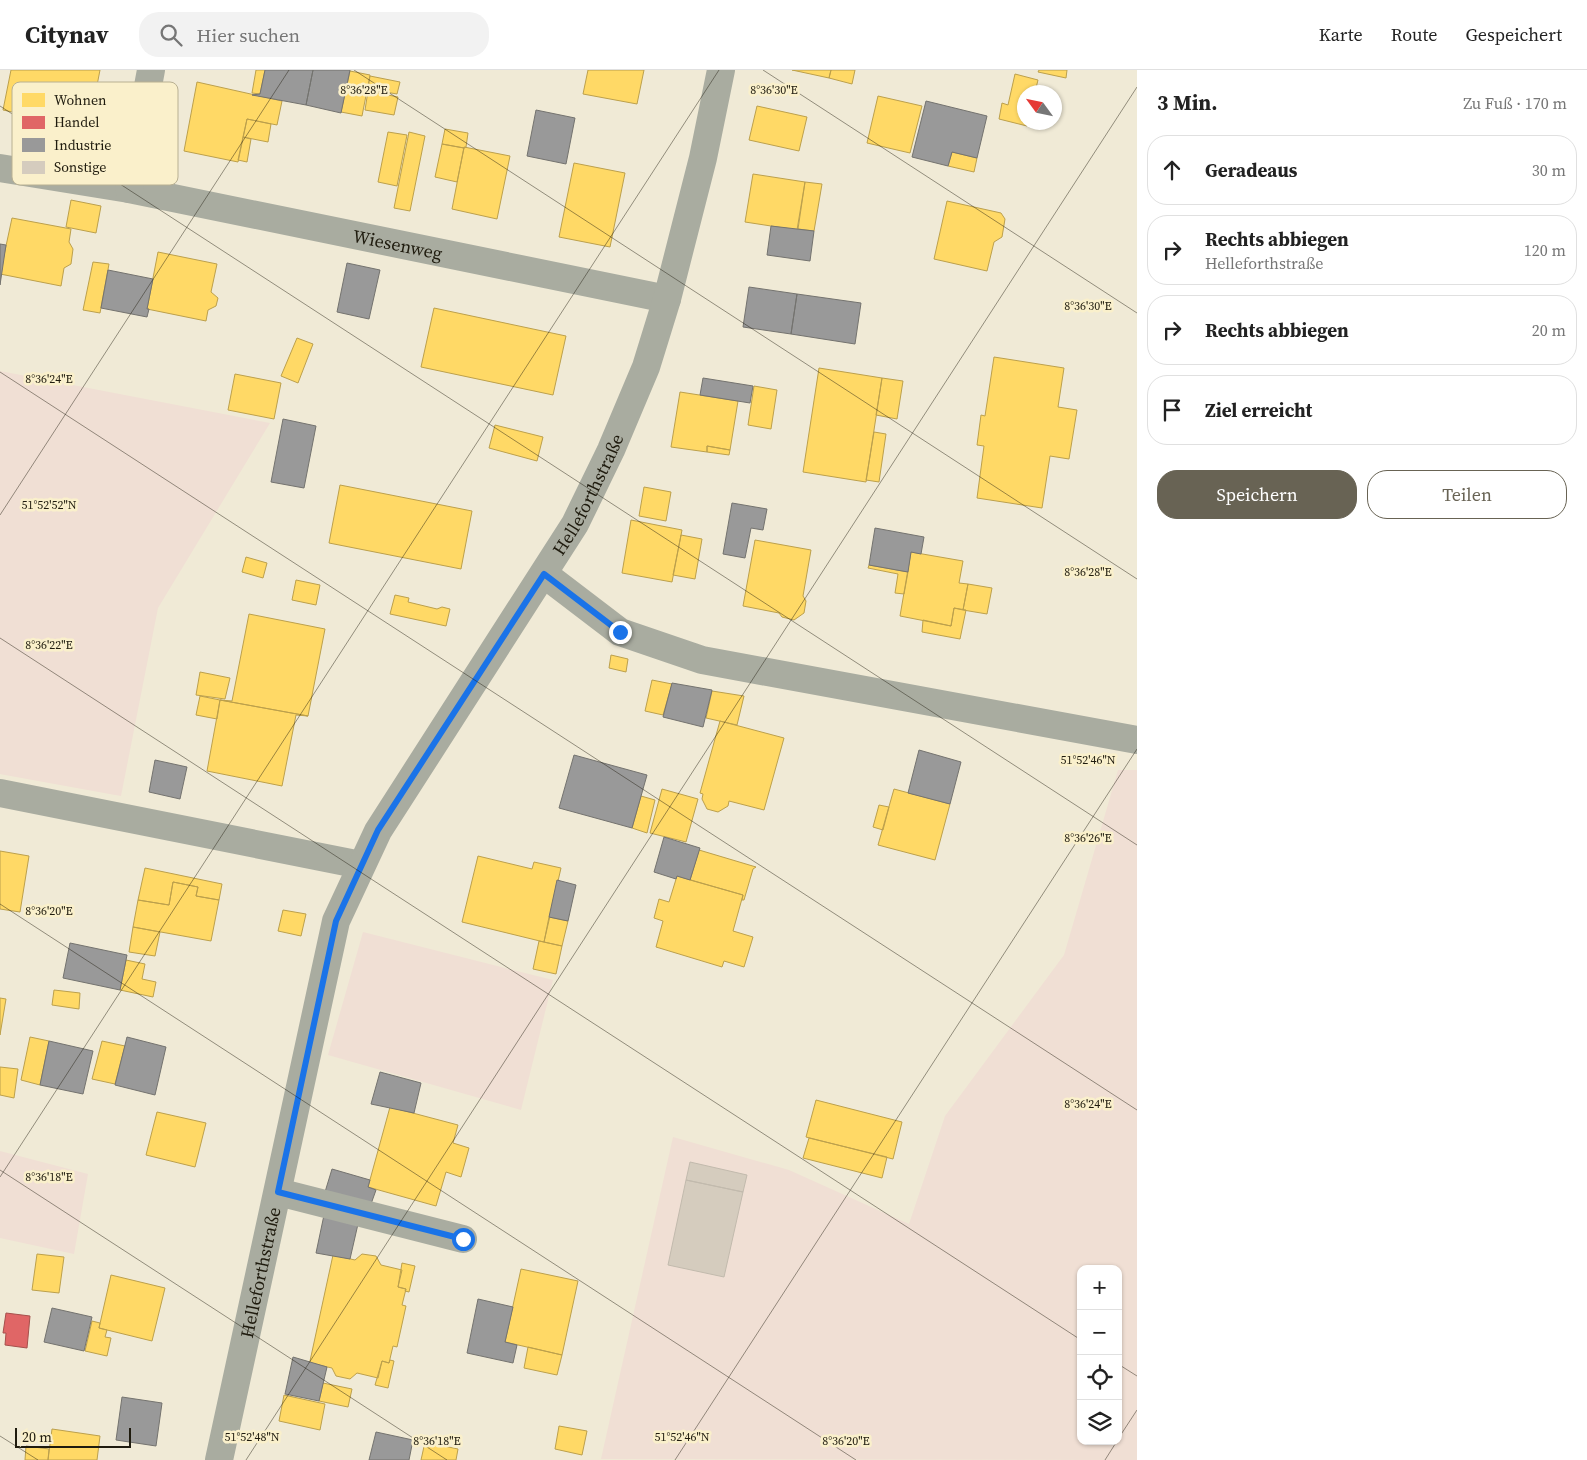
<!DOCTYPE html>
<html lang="de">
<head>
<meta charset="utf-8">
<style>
	body { margin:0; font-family:"Source Serif 4",serif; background:#f2f2f2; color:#222 }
	.controls { position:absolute; right:15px; bottom:15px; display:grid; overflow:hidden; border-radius:10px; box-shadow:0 1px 4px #0004 }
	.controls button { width:45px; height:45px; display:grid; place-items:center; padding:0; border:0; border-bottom:1px solid #e0e0e0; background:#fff; color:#222; font:25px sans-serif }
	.compass { position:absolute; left:1017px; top:15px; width:45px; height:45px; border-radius:50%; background:#fff; box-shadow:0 1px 4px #0004; rotate:303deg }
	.scale { position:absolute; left:15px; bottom:12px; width:116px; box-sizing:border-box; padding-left:5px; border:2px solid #1f1b0e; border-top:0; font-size:14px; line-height:18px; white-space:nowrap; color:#1f1b0e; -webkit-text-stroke:4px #faf0cb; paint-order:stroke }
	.stop { position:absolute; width:15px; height:15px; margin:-11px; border:4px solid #1a73e8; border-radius:50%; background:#fff }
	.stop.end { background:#1a73e8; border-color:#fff; box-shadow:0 1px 5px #0008 }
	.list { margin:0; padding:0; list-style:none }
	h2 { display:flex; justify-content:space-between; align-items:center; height:65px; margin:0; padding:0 20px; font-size:21px }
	h2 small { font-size:16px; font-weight:400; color:#767676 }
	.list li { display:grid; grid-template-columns:32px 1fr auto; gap:15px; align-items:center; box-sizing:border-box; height:70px; margin:0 10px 10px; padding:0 10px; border:1px solid #e0e0e0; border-radius:20px }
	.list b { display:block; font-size:19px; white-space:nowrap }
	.list p { margin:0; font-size:16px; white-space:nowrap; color:#767676 }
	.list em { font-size:16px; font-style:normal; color:#767676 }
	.actions { display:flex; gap:10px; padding:15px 20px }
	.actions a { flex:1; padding:11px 0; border:1px solid #686354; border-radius:20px; text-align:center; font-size:18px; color:#686354 }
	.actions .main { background:#686354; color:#fff }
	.icon { flex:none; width:28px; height:28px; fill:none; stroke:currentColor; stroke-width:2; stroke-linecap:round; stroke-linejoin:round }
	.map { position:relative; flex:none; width:1137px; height:1390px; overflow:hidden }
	header { display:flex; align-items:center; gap:30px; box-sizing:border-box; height:70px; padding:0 25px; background:#fff; border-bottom:1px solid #e0e0e0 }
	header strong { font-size:24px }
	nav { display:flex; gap:28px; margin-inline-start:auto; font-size:18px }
	.search { width:350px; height:45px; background:#f2f2f2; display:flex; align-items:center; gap:12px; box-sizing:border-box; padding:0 18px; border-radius:20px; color:#767676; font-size:19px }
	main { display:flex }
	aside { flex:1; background:#fff }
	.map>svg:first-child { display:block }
	.green { fill:#f0dfd4; fill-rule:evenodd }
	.homes { fill:#ffd966; stroke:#bca04c }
	.shops { fill:#e06666; stroke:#a6504c }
	.industry { fill:#999; stroke:#74736f }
	.building { fill:#d5ccbe; stroke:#c2baad }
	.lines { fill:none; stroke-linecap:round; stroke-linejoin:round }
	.minor { stroke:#a9aca0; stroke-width:28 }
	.route { stroke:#1a73e8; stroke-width:6 }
	.ticks { fill:none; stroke:#1f1b0e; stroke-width:1; stroke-opacity:0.45 }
	.labels { text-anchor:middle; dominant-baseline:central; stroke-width:5; stroke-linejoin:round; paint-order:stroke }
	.street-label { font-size:18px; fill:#1f1b0e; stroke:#faf0cb }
	.key { fill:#faf0cb; stroke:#b8b092; stroke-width:1 }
	.key-label { font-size:14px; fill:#1f1b0e }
	.ticks-label { font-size:12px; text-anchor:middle; fill:#1f1b0e; stroke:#faf0cb; stroke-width:5; stroke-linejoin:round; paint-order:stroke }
</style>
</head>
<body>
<header>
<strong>Citynav</strong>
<div class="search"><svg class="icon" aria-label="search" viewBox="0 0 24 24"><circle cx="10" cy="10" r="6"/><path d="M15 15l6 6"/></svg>Hier suchen</div>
<nav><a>Karte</a><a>Route</a><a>Gespeichert</a></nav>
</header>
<main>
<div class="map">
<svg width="1137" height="1390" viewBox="0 0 1137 1390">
	<rect width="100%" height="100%" fill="#f0ead6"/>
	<!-- green -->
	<path class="green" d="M0 301 270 353 158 538 121 726 0 704Z
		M1118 700H1137V1390L601 1389 673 1067 789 1100 909 1154 945 1046 1064 885ZM1081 1199H1118V1371H1081Z
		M363 862 553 910 521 1040 328 985Z
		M0 1081 88 1104 74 1184 0 1168Z"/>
	<!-- homes -->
	<path class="homes" d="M11 0H100L93 36 73 32 68 58 50 55 42 61 31 58 26 51 27 45 3 40Z
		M256 0H265L260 24 252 23Z
		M588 0H644L637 34 583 24Z
		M792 0H831L829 8Z
		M831 0H855L852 14 829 8Z
		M1039 0H1067L1066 8 1038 2Z
		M350 1 370 5 362 46 341 42Z
		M1015 4 1038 10 1035 22H1024V52H1028L1027 56 999 49 1002 33 1008 35Z
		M370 6 400 12 397 24 368 19Z
		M197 12 282 31 277 55 247 49 238 92 184 81Z
		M368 21 398 27 394 45 365 40Z
		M878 26 922 36 910 83 867 73Z
		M757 36 807 47 799 81 749 70Z
		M247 49 271 54 268 72 243 67Z
		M445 59 468 63 466 77 464 78 442 74Z
		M388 62 407 65 397 116 378 112Z
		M409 62 425 66 410 141 394 138Z
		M243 67 251 69 247 92 238 90Z
		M442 74 464 78 457 112 435 107Z
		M464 77 510 86 497 149 452 139Z
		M952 82 977 88 974 102 948 96Z
		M574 93 625 103 610 177 559 167Z
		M753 104 805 112 797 160 745 152Z
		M805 112 822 114 814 161 798 159Z
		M71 130 101 136 96 163 66 157Z
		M947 131 1001 143 1005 149 1002 167 994 172 987 201 934 189Z
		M12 148 71 159 69 172 73 179 71 194 64 198 61 216 0 204Z
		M158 182 217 194 211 222 218 228 216 236 208 240 206 251 147 239Z
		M93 192 109 194 100 243 83 240Z
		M434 238 566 266 553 325 421 297Z
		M297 268 313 274 298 313 281 306Z
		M994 287 1064 298 1058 337 1077 340 1069 389 1050 386 1042 438 977 428 984 376 977 375 981 345 985 346Z
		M819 298 882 308 866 412 803 402Z
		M235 304 281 313 274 349 228 340Z
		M882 308 903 311 897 349 876 345Z
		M754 316 777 320 771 359 748 355Z
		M680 322 738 331 730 380 707 376V382L671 377Z
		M495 355 543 367 537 391 489 378Z
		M874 362 886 364 879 412 866 410Z
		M707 376 730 380 729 385 707 382Z
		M340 415 472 441 461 499 329 473Z
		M644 417 671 422 666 451 639 446Z
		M631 450 682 460 672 512 622 503Z
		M681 465 702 469 695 509 673 505Z
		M755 470 811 480 803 526 806 531 804 543 794 550 782 547 779 543 743 536Z
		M911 482 963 491 959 513 968 514 963 540 954 538 951 556 900 546Z
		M246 487 267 493 263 508 242 502Z
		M869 495 908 502 904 524 895 523 898 504 868 498Z
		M296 510 320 515 316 535 292 530Z
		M968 514 992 518 987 544 963 540Z
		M395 525 409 528 408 532 437 539 442 537 450 539 446 556 390 544Z
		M954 538 966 540 960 569 922 562 923 550 951 556Z
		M249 544 325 559 308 646 220 630 232 631Z
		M611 585 628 589 626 602 609 598Z
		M200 602 230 608 225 629 196 625Z
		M652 610 672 614 663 645 645 641Z
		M712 621 744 626 737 655 706 648Z
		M200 626 220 630 217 649 196 645Z
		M220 630 308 646 296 645 282 716 207 701Z
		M720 651 784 668 764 740 729 731 728 736 718 742 707 739 702 729 703 724 700 723Z
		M662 719 698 729 686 772 650 763Z
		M894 719 950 734 935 790 878 775Z
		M641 726 655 730 647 763 632 758Z
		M879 735 889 737 883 760 873 757Z
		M699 780 756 797 753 799 744 830H742L743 825 690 810Z
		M0 781 29 786 20 842 0 839Z
		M478 786 532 799 534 792 561 798 544 872 462 852Z
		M145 798 222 814 219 830 196 826 198 817 173 812 169 835 138 830Z
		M677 806 743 825 733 861 753 867 744 897 724 891 722 897 656 877 663 851 654 848 659 829 669 832Z
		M173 812 198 817 196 826 219 830 211 871 133 857 138 830 169 835Z
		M283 840 306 844 301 866 278 861Z
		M549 847 568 851 562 876 544 872Z
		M133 857 160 862 155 886 129 882Z
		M539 871 562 876 556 904 533 899Z
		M126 890 145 894 142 909 156 912 153 927 120 920Z
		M54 920 80 923 79 939 52 935Z
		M0 928 6 929 0 965Z
		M30 967 49 971 40 1015 21 1010Z
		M102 971 125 976 115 1014 92 1009Z
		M0 997 18 999 14 1028 0 1025Z
		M816 1030 902 1052 893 1089 806 1067Z
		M390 1037 458 1055 453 1073 469 1078 461 1107 446 1102 436 1136 368 1117Z
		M157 1042 206 1053 195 1097 146 1085Z
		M809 1068 887 1087 882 1108 803 1088Z
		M37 1184 64 1187 59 1223 32 1220Z
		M362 1184 376 1186 381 1195 402 1200 398 1217 406 1219 402 1235 406 1236 397 1277 393 1276 389 1293 382 1291 378 1308 357 1303 350 1309 336 1306 332 1298 310 1293V1291L333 1185 355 1190Z
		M402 1193 415 1196 409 1222 405 1221 406 1219 398 1217Z
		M521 1199 578 1211 562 1285 505 1272Z
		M111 1205 165 1218 152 1271 99 1258Z
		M92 1251 100 1253 99 1258 107 1260 105 1267 111 1268 107 1286 85 1281Z
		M528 1277 562 1285 557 1305 524 1298Z
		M390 1290 394 1291 388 1318 375 1315 382 1291 389 1293Z
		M323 1313 352 1319 348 1337 319 1331Z
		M284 1325 325 1334 320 1360 279 1351Z
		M559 1356 587 1361 582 1385 555 1379Z
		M52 1359 100 1366 97 1390H48Z
		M425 1372 458 1379 456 1390H421Z
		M26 1376 49 1379 48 1390H25Z"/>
	<!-- shops -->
	<path class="shops" d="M6 1243 30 1246 27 1278 5 1275 6 1263H3Z"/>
	<!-- industry -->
	<path class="industry" d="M265 0H313L306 35 252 25 260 24Z
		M313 0H350L341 43 306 35Z
		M926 31 987 46 977 88 952 82 948 96 912 87Z
		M536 40 575 48 566 94 527 86Z
		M771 156 814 161 810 191 767 185Z
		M0 174 6 175 0 215Z
		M347 193 380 200 369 249 337 242Z
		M108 200 153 209 147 239H149L147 247 101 238Z
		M749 217 797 224 791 264 743 257Z
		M797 224 861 233 855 274 791 264Z
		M703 308 753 316 750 333 700 325Z
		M283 349 316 356 304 418 271 412Z
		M732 433 767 439 763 460 751 458 745 488 723 484Z
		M875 458 924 467 921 484 911 482 908 502 869 495Z
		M672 613 712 620 703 657 663 647Z
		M919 680 961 692 950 734 908 723Z
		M574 685 647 705 632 758 559 738Z
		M155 690 187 697 180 729 149 722Z
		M664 767 700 778 690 810 677 806 676 809 654 802Z
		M557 810 576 815 568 851 549 847Z
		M70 873 127 885 120 920 63 908Z
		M127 967 166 977 155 1025 115 1015Z
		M49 971 93 981 83 1024 40 1015Z
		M380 1002 421 1013 414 1043 371 1034Z
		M332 1099 370 1110 368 1117 376 1120 371 1134 325 1122Z
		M324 1145 358 1154 350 1189 316 1183Z
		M478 1229 513 1237 505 1272 517 1275 513 1293 467 1283Z
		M52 1238 92 1247 84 1281 44 1272Z
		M293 1287 327 1297 319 1331 285 1324Z
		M122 1327 162 1333 156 1376 116 1370Z
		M376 1362 413 1370 409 1390H369Z"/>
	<!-- building -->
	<path class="building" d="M690 1092 747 1105 743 1122 686 1110Z
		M686 1110 743 1122 724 1207 668 1195Z"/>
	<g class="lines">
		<!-- minor -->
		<g class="minor">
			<path id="s1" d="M0 98 129 119 667 229"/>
			<path d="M129 119 151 0"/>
			<path d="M544 504 620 562 702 590 1137 670"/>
			<path d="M0 723 361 795"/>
			<path d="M278 1122 463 1169"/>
			<path id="s2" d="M219 1390 336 851 378 761 575 454 611 380 646 297 667 229 703 88 721 0"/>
		</g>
	</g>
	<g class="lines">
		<!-- route -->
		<path class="route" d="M463 1169 278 1122 336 851 378 760 544 504 620 562"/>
	</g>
	<!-- ticks -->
	<path class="ticks" d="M354 0 1137 509M763 0 1137 243M0 36 1137 775M0 302 1137 1040M0 445 289 0M0 568 1081 1270M0 834 856 1390M0 1100 447 1390M0 1107 719 0M1118 1294 1137 1306M0 1366 38 1390M1118 1369 1137 1340M246 1390 1137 17M675 1390 1137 679M1105 1390 1117 1371"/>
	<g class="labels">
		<!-- street labels -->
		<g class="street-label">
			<text stroke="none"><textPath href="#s1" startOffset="405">Wiesenweg</textPath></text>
			<text stroke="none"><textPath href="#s2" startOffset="1048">Helleforthstraße</textPath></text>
			<text stroke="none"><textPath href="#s2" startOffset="192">Helleforthstraße</textPath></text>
		</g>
	</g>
	<!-- legend -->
	<rect x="12" y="12" width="166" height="103" rx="8" class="key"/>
	<rect x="22" y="23" width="23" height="14" fill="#ffd966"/>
	<rect x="22" y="46" width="23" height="13" fill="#e06666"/>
	<rect x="22" y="68" width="23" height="14" fill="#999"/>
	<rect x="22" y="91" width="23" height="13" fill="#d5ccbe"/>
	<g class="key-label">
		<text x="54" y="35">Wohnen</text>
		<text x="54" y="57">Handel</text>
		<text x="54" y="80">Industrie</text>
		<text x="54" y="102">Sonstige</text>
	</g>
	<g class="ticks-label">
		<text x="364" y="24">8°36'28"E</text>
		<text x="774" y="24">8°36'30"E</text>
		<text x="1088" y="240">8°36'30"E</text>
		<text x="49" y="313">8°36'24"E</text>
		<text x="49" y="439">51°52'52"N</text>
		<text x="1088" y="506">8°36'28"E</text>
		<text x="49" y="579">8°36'22"E</text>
		<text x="1088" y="694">51°52'46"N</text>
		<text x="1088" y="772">8°36'26"E</text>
		<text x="49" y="845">8°36'20"E</text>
		<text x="1088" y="1038">8°36'24"E</text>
		<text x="49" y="1111">8°36'18"E</text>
		<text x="252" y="1371">51°52'48"N</text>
		<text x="682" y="1371">51°52'46"N</text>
		<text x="437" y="1375">8°36'18"E</text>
		<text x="846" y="1375">8°36'20"E</text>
	</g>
</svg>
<div class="controls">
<button>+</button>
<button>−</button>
<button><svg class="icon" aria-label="locate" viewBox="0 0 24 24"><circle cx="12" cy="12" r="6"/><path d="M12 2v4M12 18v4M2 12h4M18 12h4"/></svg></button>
<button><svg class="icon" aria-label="layers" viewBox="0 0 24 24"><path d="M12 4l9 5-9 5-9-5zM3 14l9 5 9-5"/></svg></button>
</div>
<svg class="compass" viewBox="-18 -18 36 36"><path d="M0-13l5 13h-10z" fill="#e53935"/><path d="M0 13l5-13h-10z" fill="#767676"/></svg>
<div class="scale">20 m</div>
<div class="stop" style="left:463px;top:1169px"></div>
<div class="stop end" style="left:620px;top:562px"></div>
</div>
<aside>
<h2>3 Min.<small>Zu Fuß · 170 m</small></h2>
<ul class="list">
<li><svg class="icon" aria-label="ahead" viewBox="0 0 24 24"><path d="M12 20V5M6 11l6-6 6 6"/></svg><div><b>Geradeaus</b></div><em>30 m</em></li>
<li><svg class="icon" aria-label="right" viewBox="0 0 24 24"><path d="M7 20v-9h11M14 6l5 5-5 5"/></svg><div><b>Rechts abbiegen</b><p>Helleforthstraße</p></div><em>120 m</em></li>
<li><svg class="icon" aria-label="right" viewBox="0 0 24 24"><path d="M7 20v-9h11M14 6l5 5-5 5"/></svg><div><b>Rechts abbiegen</b></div><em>20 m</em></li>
<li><svg class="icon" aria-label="arrive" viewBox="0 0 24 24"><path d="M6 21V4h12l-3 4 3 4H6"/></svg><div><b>Ziel erreicht</b></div></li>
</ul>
<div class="actions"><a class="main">Speichern</a><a>Teilen</a></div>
</aside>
</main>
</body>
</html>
